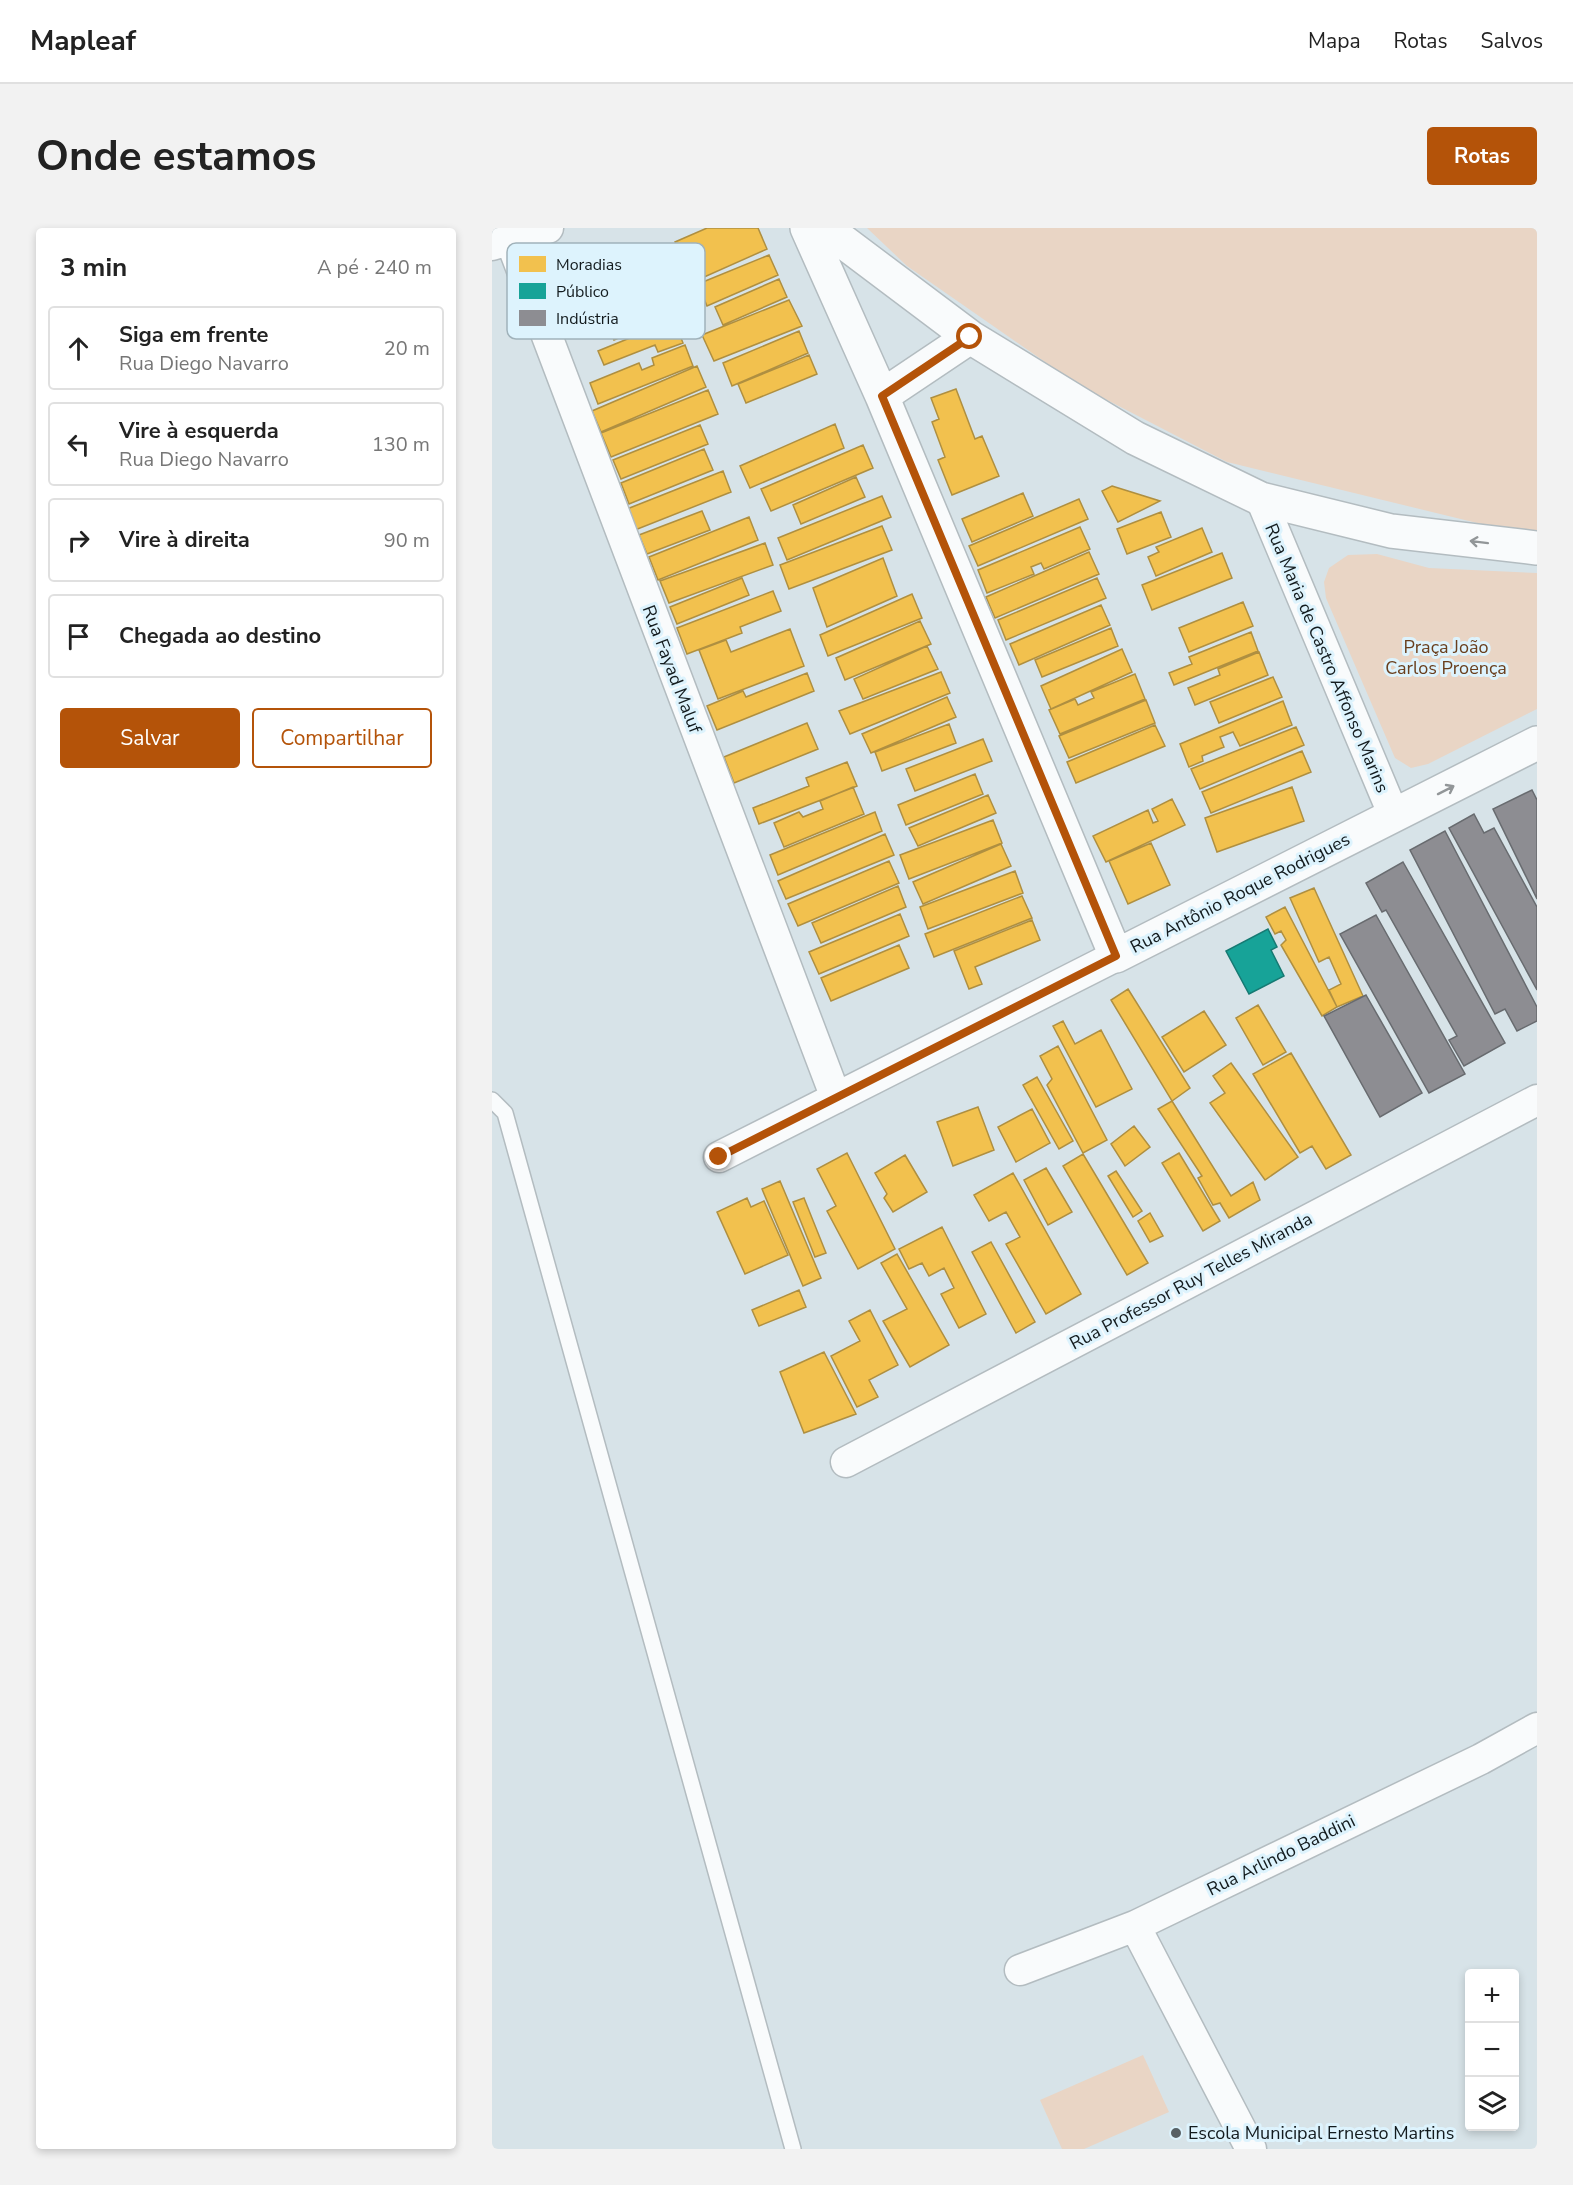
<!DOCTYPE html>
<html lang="pt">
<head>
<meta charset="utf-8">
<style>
	body { margin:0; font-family:"Nunito Sans",sans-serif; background:#f2f2f2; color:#222 }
	.controls { position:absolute; right:18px; bottom:18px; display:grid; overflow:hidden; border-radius:6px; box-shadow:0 3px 9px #0003 }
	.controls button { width:54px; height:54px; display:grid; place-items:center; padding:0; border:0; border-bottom:2px solid #e0e0e0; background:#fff; color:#222; font:30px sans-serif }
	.stop { position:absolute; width:18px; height:18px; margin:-14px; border:4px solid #b45309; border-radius:50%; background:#fff }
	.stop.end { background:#b45309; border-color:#fff; box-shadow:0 2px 6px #0008 }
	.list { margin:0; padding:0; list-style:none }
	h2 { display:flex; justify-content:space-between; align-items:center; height:78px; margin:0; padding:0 24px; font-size:26px }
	h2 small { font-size:20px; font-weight:400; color:#767676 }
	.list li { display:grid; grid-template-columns:39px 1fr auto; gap:18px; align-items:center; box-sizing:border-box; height:84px; margin:0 12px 12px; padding:0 12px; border:2px solid #e0e0e0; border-radius:6px }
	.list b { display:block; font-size:22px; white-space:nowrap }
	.list p { margin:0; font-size:20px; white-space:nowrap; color:#767676 }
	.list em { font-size:20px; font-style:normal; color:#767676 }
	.actions { display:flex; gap:12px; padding:18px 24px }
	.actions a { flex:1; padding:14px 0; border:2px solid #b45309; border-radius:6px; text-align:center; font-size:21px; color:#b45309 }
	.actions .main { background:#b45309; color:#fff }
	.icon { flex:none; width:33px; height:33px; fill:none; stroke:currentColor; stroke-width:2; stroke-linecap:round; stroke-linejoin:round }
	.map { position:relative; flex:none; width:1045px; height:1921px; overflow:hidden; border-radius:6px }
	header { display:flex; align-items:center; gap:36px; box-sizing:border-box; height:84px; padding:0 30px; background:#fff; border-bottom:2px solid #e0e0e0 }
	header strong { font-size:28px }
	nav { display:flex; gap:33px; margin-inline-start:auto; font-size:21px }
	.intro { display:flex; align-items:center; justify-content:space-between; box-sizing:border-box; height:144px; padding:0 36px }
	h1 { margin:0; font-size:42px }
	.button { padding:15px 27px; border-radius:6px; background:#b45309; color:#fff; font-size:21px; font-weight:700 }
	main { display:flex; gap:36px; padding:0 36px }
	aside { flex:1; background:#fff; border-radius:6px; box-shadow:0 3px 9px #0003 }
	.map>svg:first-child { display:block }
	.green { fill:#e9d5c5 }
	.homes { fill:#f2c14e; stroke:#af8f40; stroke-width:1.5 }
	.public { fill:#17a398; stroke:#167a73; stroke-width:1.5 }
	.industry { fill:#8d8d92; stroke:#686b6f; stroke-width:1.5 }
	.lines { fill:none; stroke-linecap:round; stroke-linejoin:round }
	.lane-casing { stroke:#b3bcc0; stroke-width:18 }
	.street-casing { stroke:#b3bcc0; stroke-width:33 }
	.secondary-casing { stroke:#b3bcc0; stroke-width:36 }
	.lane { stroke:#f9fbfc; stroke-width:15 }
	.street { stroke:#f9fbfc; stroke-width:30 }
	.secondary { stroke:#f9fbfc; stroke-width:33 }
	.oneway { stroke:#929698 }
	.route { stroke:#b45309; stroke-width:8 }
	.poi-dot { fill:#586165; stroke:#ddf3fd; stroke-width:2 }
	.labels { text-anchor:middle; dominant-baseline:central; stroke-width:6; stroke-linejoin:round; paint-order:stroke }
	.park-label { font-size:18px; fill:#693e1c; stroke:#ddf3fd }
	.street-label { font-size:18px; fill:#131b1e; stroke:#ddf3fd }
	.poi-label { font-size:18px; fill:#131b1e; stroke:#ddf3fd; text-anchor:start }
	.key { fill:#ddf3fd; stroke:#a0b2ba; stroke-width:1.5 }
	.key-label { font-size:16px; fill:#131b1e }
</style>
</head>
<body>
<header>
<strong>Mapleaf</strong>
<nav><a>Mapa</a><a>Rotas</a><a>Salvos</a></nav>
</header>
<div class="intro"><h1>Onde estamos</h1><a class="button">Rotas</a></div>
<main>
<aside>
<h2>3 min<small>A pé · 240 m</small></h2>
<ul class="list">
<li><svg class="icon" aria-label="ahead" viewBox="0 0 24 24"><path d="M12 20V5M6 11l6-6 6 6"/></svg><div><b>Siga em frente</b><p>Rua Diego Navarro</p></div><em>20 m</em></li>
<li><svg class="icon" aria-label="left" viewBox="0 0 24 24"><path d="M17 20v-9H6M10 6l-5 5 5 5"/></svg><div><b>Vire à esquerda</b><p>Rua Diego Navarro</p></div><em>130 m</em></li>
<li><svg class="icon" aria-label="right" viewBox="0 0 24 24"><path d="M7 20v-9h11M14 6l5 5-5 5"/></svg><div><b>Vire à direita</b></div><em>90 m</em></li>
<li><svg class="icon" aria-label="arrive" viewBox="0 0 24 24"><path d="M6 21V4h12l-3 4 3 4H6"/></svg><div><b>Chegada ao destino</b></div></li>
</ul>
<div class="actions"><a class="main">Salvar</a><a>Compartilhar</a></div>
</aside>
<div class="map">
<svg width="1045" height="1921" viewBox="0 0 1045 1921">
	<rect width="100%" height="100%" fill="#d7e3e8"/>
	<!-- green -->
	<path class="green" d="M375 0H1045V303L1022 304 735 234 586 157 415 38Z
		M885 326 937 340 1045 345V481L936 536 919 540 903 530 834 370 832 354 837 340 856 327Z
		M651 1827 677 1884 592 1921H570L548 1872Z"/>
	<!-- homes -->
	<path class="homes" d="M215 0H266L275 21 201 54 183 14Z
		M277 27 286 47 215 78 206 56Z
		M287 51 295 69 231 97 223 79Z
		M171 67 181 88 122 112 113 91Z
		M297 72 310 98 222 133 210 107Z
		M182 92 191 115 166 124 163 117 112 137 106 123Z
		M307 103 316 125 240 158 231 135Z
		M193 117 201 138 106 176 98 155 147 135 150 142 162 137 160 130Z
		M317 127 325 146 254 175 246 156Z
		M205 138 214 159 109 204 100 183Z
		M464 161 483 211 490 208 507 248 460 267 446 232 453 229 440 194 447 191 439 170Z
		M216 162 226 186 119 229 109 205Z
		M343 196 352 220 258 260 248 238Z
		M208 197 216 216 129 251 121 232Z
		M371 217 381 240 279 283 269 261Z
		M212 221 221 242 137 276 129 255Z
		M231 243 239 264 143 302 135 281Z
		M364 249 373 269 309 296 301 277Z
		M620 258 668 273 626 294 610 263Z
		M531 265 541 288 480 314 470 291Z
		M390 268 399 289 295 332 286 310Z
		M587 271 596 291 486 338 477 318Z
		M210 283 218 302 155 326 147 307Z
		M669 284 679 309 635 326 625 301Z
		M257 289 266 312 166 352 157 329Z
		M390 298 400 322 297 361 288 337Z
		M588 299 598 321 552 341 549 335 539 339 542 346 495 365 486 342Z
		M710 300 720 324 664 348 656 329 667 324 664 319Z
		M273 315 281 337 177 375 168 353Z
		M597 324 607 346 503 390 494 369Z
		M730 325 740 350 660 382 650 357Z
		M391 330 405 368 335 399 321 360Z
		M250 350 257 367 185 396 178 379Z
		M605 350 614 370 514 412 506 392Z
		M281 363 289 383 248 399 250 405 195 426 185 400Z
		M420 366 430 390 336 428 328 407Z
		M751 374 761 398 697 424 687 400Z
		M609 377 618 397 527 437 518 416Z
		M428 393 439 416 353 452 344 430Z
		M619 400 626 418 550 449 543 432Z
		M298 401 312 438 226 471 207 422 234 412 239 424Z
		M759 404 766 423 682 457 677 445 700 436 697 429Z
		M435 418 446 441 371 471 362 451Z
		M630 421 640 444 559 481 549 458Z
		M767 424 776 447 703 477 696 460 728 447 726 441Z
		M449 444 458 465 358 506 347 483Z
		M315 445 322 463 225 502 215 478 251 463 254 469Z
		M643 446 653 471 568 506 557 482 583 471 586 477 602 470 599 464Z
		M781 449 790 469 727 495 718 474Z
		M455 469 464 489 379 525 370 506Z
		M654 472 663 495 577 530 567 508Z
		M791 473 800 497 748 518 741 504 728 509 732 519 710 528 711 533 697 539 688 516Z
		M315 495 326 521 242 555 232 529Z
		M457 496 464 515 390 543 383 524Z
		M663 497 673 518 584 555 575 534Z
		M804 499 812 517 708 561 699 541Z
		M491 511 500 533 423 563 414 541Z
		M810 523 819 544 719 585 710 564Z
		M355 534 365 558 267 596 261 580 317 558 314 550Z
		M483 546 491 566 414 597 406 577Z
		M361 559 372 586 292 619 282 595 307 584 311 589 331 581 328 573Z
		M800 559 812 593 725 624 713 590Z
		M496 567 504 585 426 618 417 600Z
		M680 571 693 597 614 634 601 608 656 582 661 595 666 593 660 581Z
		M383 584 390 603 286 647 278 627Z
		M501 592 510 615 417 651 408 627Z
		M393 606 402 627 294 671 286 653Z
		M659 615 678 657 636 676 617 633Z
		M509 616 519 638 431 676 421 654Z
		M397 633 407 655 306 698 296 676Z
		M523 643 531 665 436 701 428 679Z
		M406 658 414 679 329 715 320 695Z
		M822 660 871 768 845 779 837 762 849 756 837 729 827 734 798 670Z
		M530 668 540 690 442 729 433 706Z
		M793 679 845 779 830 788 789 717 794 712 789 703 783 706 774 689Z
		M408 686 417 708 327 746 317 724Z
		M540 692 548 712 483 739 490 756 477 761 462 723Z
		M407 717 417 740 339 773 329 750Z
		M636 761 698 860 680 873 619 772Z
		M766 777 794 824 771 837 744 790Z
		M712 783 734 817 692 844 670 809Z
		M571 793 583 816 609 802 640 861 604 879 561 798Z
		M566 818 615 912 591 925 555 857 560 851 548 828Z
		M799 825 859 927 834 941 820 918 808 925 761 846Z
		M739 835 806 929 773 952 718 875 733 865 721 848Z
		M545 849 581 913 567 921 531 857Z
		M680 873 739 968 761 954 768 972 737 990 728 975 721 977 706 950 710 948 666 881Z
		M486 879 502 922 461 938 445 894Z
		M540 881 558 915 524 934 506 899Z
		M642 898 658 919 633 938 619 916Z
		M355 925 403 1021 366 1041 335 983 344 978 325 941Z
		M687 925 728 993 711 1003 670 935Z
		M591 926 656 1035 635 1047 571 938Z
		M413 927 435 964 401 984 392 970 395 966 383 945Z
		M554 940 580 984 556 997 532 952Z
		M624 943 650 983 641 989 616 948Z
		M521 945 589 1066 554 1086 514 1016 528 1009 514 984 497 993 482 967Z
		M288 953 329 1050 311 1058 270 961Z
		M255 970 259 979 272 973 296 1027 253 1046 225 984Z
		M312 970 334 1025 323 1029 301 974Z
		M658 985 671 1008 658 1014 646 993Z
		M450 999 494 1086 467 1100 449 1066 462 1060 452 1040 437 1048 430 1035 417 1041 407 1021Z
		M499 1014 543 1094 524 1105 480 1024Z
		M405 1026 457 1117 418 1139 391 1093 415 1081 389 1035Z
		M307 1062 314 1079 267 1098 260 1082Z
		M378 1082 406 1137 377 1152 386 1169 365 1179 339 1128 368 1113 357 1093Z
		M332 1124 364 1186 312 1205 288 1144Z"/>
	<!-- public -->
	<path class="public" d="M776 701 785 719 779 722 792 748 757 766 734 723Z"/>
	<!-- industry -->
	<path class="industry" d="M1040 562 1045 572V671L1001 581Z
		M982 586 992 605 1002 600 1045 679V762L957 600Z
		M953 603 1045 779V793L1025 803 1013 781 1003 786 918 622Z
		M911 634 1013 815 972 838 957 812 965 808 894 682 890 684 874 655Z
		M884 687 973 846 937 865 848 706Z
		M874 767 930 865 888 889 832 788Z"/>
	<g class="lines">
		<defs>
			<path id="lane" d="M0 872 13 885 301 1921"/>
			<path id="street" d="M14 0 344 870
				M0 17 56 0
				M769 271 902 588
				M227 929 624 728
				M354 1234 1045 872
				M643 1698 759 1921
				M528 1742 643 1698 989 1531 1045 1500"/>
			<path id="secondary" d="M315 0 390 168 624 728 1045 515
				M333 0 478 109 643 210 769 271 899 303 1045 320
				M390 168 478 109"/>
		</defs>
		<!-- lane casing -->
		<use href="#lane" class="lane-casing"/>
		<!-- street casing -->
		<use href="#street" class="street-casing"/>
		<!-- secondary casing -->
		<use href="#secondary" class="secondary-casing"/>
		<!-- lane -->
		<use href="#lane" class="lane"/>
		<!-- street -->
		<use href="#street" class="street"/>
		<!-- secondary -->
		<use href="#secondary" class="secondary"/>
	</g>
	<!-- one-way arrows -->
	<defs><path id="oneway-shaft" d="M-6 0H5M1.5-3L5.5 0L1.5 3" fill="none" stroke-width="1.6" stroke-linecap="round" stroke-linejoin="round" transform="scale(1.5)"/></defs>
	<g class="oneway">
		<use href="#oneway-shaft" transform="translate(987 314) rotate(-173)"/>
		<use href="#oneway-shaft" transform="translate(954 562) rotate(-27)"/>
	</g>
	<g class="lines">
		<!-- route -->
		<path class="route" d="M227 929 624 728 390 168 478 109"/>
	</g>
	<!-- markers -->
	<circle class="poi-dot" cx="684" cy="1905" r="6"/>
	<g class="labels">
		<!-- park labels -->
		<g class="park-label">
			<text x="954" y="419">Praça João<tspan x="954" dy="21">Carlos Proença</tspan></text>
		</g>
		<!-- street labels -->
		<g class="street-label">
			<text transform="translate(835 430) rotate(67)">Rua Maria de Castro Affonso Marins</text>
			<text transform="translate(180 441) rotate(69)">Rua Fayad Maluf</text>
			<text transform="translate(748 665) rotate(-27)">Rua Antônio Roque Rodrigues</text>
			<text transform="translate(699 1053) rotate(-28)">Rua Professor Ruy Telles Miranda</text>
			<text transform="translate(789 1627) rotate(-26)">Rua Arlindo Baddini</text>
		</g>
		<!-- poi labels -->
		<g class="poi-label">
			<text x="696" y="1905">Escola Municipal Ernesto Martins</text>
		</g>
	</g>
	<!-- legend -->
	<rect x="15" y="15" width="198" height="96" rx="9" class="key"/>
	<rect x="27" y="28" width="27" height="16" fill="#f2c14e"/>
	<rect x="27" y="55" width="27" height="16" fill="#17a398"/>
	<rect x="27" y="82" width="27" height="16" fill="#8d8d92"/>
	<g class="key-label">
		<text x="64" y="42">Moradias</text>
		<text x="64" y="69">Público</text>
		<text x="64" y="96">Indústria</text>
	</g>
</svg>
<div class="controls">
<button>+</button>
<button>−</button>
<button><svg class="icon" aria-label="layers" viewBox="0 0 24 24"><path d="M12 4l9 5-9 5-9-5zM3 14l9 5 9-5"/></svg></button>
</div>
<div class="stop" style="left:478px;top:109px"></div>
<div class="stop end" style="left:227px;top:929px"></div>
</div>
</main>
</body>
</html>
